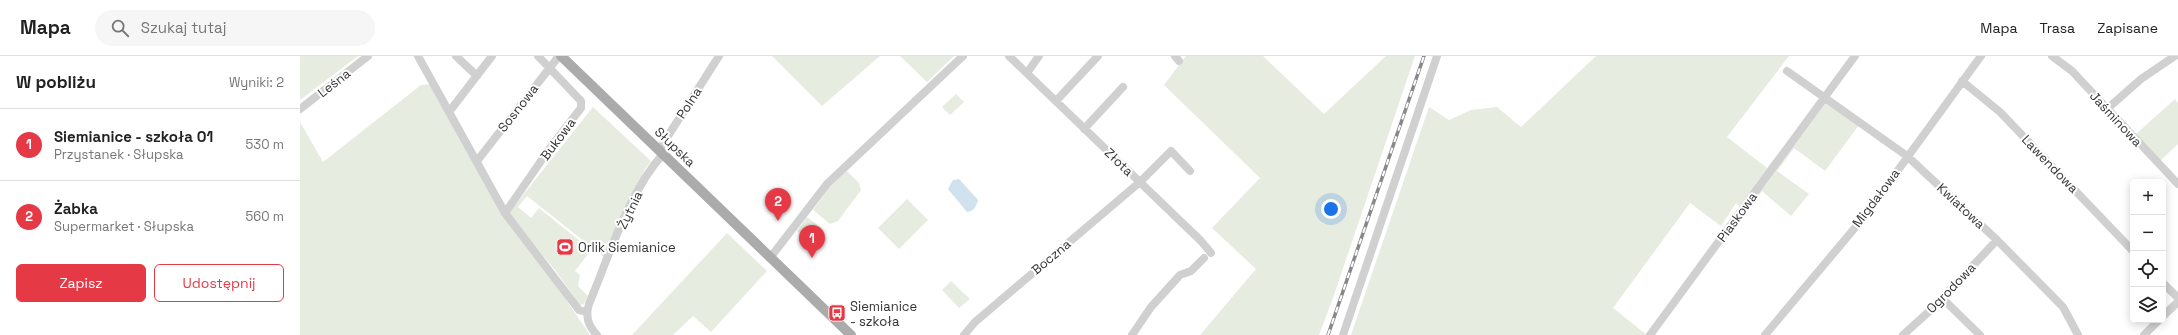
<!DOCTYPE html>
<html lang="pl">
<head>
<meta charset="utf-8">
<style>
	body { margin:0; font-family:"Space Grotesk",sans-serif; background:#f6f6f6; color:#222 }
	.controls { position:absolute; right:12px; bottom:12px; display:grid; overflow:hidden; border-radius:6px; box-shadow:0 2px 10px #0003 }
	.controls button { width:36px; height:36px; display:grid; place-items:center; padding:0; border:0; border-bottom:1px solid #e0e0e0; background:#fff; color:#222; font:20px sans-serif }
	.you { position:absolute; left:1031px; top:153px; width:14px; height:14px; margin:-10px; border:3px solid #fff; border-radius:50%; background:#1a73e8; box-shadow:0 0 0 6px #1a73e833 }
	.badge { display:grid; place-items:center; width:26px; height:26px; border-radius:50%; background:#e63946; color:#fff; font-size:13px; font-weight:700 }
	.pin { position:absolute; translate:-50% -33px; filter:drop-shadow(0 1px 2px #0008) }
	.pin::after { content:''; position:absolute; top:21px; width:14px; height:12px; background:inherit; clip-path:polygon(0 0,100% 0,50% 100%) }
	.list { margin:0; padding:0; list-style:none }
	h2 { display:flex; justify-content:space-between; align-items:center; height:52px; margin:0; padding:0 16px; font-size:17px }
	h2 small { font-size:13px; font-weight:400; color:#767676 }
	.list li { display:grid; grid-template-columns:26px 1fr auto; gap:12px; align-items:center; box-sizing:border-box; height:72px; padding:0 16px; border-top:1px solid #e0e0e0 }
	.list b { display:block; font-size:15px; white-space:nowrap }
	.list p { margin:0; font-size:13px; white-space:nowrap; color:#767676 }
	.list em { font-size:13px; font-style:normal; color:#767676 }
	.actions { display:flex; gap:8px; padding:12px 16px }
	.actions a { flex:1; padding:9px 0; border:1px solid #e63946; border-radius:6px; text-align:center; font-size:14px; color:#e63946 }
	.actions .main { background:#e63946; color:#fff }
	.icon { flex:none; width:22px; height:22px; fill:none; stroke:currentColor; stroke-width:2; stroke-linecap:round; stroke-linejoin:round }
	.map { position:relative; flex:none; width:1878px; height:279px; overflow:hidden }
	header { display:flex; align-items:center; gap:24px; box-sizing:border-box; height:56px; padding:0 20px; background:#fff; border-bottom:1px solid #e0e0e0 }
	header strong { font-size:19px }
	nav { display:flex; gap:22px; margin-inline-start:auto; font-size:14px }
	.search { width:280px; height:36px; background:#f6f6f6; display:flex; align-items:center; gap:10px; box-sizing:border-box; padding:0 14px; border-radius:22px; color:#767676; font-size:15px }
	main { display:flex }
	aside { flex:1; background:#fff }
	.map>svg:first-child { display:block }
	.green { fill:#e6ecdf }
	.water { fill:#cfe2ee }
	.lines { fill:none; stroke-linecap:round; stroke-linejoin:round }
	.minor { stroke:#d0d0d0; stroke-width:8 }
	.major { stroke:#ababab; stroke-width:10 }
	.rail-casing { stroke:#888; stroke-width:3.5 }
	.rail { stroke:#fff; stroke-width:2; stroke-dasharray:6; stroke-linecap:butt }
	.labels { text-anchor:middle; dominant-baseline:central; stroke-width:4; stroke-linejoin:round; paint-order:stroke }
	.street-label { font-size:13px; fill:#333; stroke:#fff }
	.poi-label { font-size:13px; fill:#333; stroke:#fff; text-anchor:start }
</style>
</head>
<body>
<header>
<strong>Mapa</strong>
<div class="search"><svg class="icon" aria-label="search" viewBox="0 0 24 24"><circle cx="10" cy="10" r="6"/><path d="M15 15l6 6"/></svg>Szukaj tutaj</div>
<nav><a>Mapa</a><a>Trasa</a><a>Zapisane</a></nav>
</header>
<main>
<aside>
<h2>W pobliżu<small>Wyniki: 2</small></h2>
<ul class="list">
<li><span class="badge">1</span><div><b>Siemianice - szkoła 01</b><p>Przystanek · Słupska</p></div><em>530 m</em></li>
<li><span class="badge">2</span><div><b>Żabka</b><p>Supermarket · Słupska</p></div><em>560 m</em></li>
</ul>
<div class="actions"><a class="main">Zapisz</a><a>Udostępnij</a></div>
</aside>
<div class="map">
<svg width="1878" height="279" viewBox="0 0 1878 279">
	<rect width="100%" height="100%" fill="#fff"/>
	<!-- green -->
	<path class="green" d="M0 0H58L0 44Z
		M472 0H580L522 50Z
		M600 0H654L627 26Z
		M886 0H963L1024 58 1086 0H1115L1034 239 1019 279H900L956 213 912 172 960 122 864 29Z
		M1296 0H1489L1427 81 1467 112 1524 39 1562 65 1525 115 1494 92 1477 115 1509 138 1491 160 1462 135 1447 156 1436 147 1421 170 1390 147 1313 252 1347 279H1051L1129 51 1149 64 1171 54 1197 51 1221 71Z
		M131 28 238 203 290 279H0V66L23 106 121 29Z
		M656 38 664 46 650 59 642 51Z
		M1875 43 1878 47V88L1859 106 1835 79Z
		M293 51 351 105 345 113 316 171 304 201 227 140 218 151 231 162 239 152 291 194 275 215 280 219 278 230 288 240 284 248 280 249 255 214 208 158Z
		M547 115 559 127 561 134 538 165 530 168 513 154 529 132Z
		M607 143 628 164 599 193 578 172Z
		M507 161 520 171 509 186 497 175Z
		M427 177 467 215 411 276 393 260 373 279H332Z
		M651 225 670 243 659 252 642 234Z"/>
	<!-- water -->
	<path class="water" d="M659 123 678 144C676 151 674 155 667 156L648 133 653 124Z"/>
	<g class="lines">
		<!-- minor -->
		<path class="minor" d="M118 0 205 157 279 254 286 256
			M156 0 177 20
			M709 0 901 185 911 197
			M875 0 879 5
			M1752 0 1772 15 1878 128
			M1487 15 1607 100 1697 184 1763 251 1778 279
			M727 17 739 0
			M1662 25 1700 56 1833 195
			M756 45 798 0
			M0 53 68 0
			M1807 53 1841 23 1875 0
			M149 56 192 0
			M784 73 823 31
			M359 94 419 0
			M177 105 259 0
			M205 157 250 92 281 52V45L238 0
			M470 202 527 128 663 0
			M1863 227 1878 242
			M1642 242 1680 279
			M1863 260 1878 246
			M297 279C288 270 285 260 289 248 309 200 328 137 363 98
			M664 279 675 266 840 126 871 95 890 115
			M832 279 851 251 880 219 891 215 904 202
			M1043 279 1137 0
			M1350 279 1555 0
			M1465 279 1564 161 1681 0
			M1603 279 1634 251 1697 184
			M1844 279 1859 264"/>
		<!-- major -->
		<path class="major" d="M261 0 551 279"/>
		<defs>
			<path id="rail" d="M1028 279 1124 0"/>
		</defs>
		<!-- rail casing -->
		<use href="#rail" class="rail-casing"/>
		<!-- rail -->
		<use href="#rail" class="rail"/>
	</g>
	<!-- icons -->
	<defs>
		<symbol id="stadium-square" viewBox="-11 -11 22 22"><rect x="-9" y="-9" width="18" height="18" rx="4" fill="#e63946" stroke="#fff"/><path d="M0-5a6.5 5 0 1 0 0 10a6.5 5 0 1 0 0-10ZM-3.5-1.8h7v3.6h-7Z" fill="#fff"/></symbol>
		<symbol id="bus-square" viewBox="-11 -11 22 22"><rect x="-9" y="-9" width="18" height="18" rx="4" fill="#e63946" stroke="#fff"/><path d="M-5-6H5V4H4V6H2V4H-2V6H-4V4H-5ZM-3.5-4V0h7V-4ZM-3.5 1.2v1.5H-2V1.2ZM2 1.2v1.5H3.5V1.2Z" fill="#fff"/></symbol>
	</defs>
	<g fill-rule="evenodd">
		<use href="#stadium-square" x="255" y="181" width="20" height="20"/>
		<use href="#bus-square" x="527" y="247" width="20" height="20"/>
	</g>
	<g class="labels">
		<!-- street labels -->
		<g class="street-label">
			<text transform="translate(34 27) rotate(-38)">Leśna</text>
			<text transform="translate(389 47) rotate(-57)">Polna</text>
			<text transform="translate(218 52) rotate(-52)">Sosnowa</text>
			<text transform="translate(1816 63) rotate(47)">Jaśminowa</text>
			<text transform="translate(258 83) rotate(-53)">Bukowa</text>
			<text transform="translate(375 91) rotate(44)">Słupska</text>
			<text transform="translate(819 106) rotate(44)">Złota</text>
			<text transform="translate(1750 108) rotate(46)">Lawendowa</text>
			<text transform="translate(1576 142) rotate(-53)">Migdałowa</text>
			<text transform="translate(1661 150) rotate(43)">Kwiatowa</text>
			<text transform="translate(330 154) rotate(-64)">Żytnia</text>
			<text transform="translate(1437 161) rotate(-54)">Piaskowa</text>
			<text transform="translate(751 201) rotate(-40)">Boczna</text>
			<text transform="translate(1651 232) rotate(-46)">Ogrodowa</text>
		</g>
		<!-- poi labels -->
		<g class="poi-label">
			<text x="278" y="191">Orlik Siemianice</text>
			<text x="550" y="250">Siemianice<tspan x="550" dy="15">- szkoła</tspan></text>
		</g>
	</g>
</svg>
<div class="controls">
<button>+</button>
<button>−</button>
<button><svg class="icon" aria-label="locate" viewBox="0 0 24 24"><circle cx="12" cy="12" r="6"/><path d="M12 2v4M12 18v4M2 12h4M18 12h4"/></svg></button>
<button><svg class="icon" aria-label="layers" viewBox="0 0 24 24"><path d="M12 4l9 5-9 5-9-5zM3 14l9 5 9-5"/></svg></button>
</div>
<div class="you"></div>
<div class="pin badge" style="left:512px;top:202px">1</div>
<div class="pin badge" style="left:478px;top:165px">2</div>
</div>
</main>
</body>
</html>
